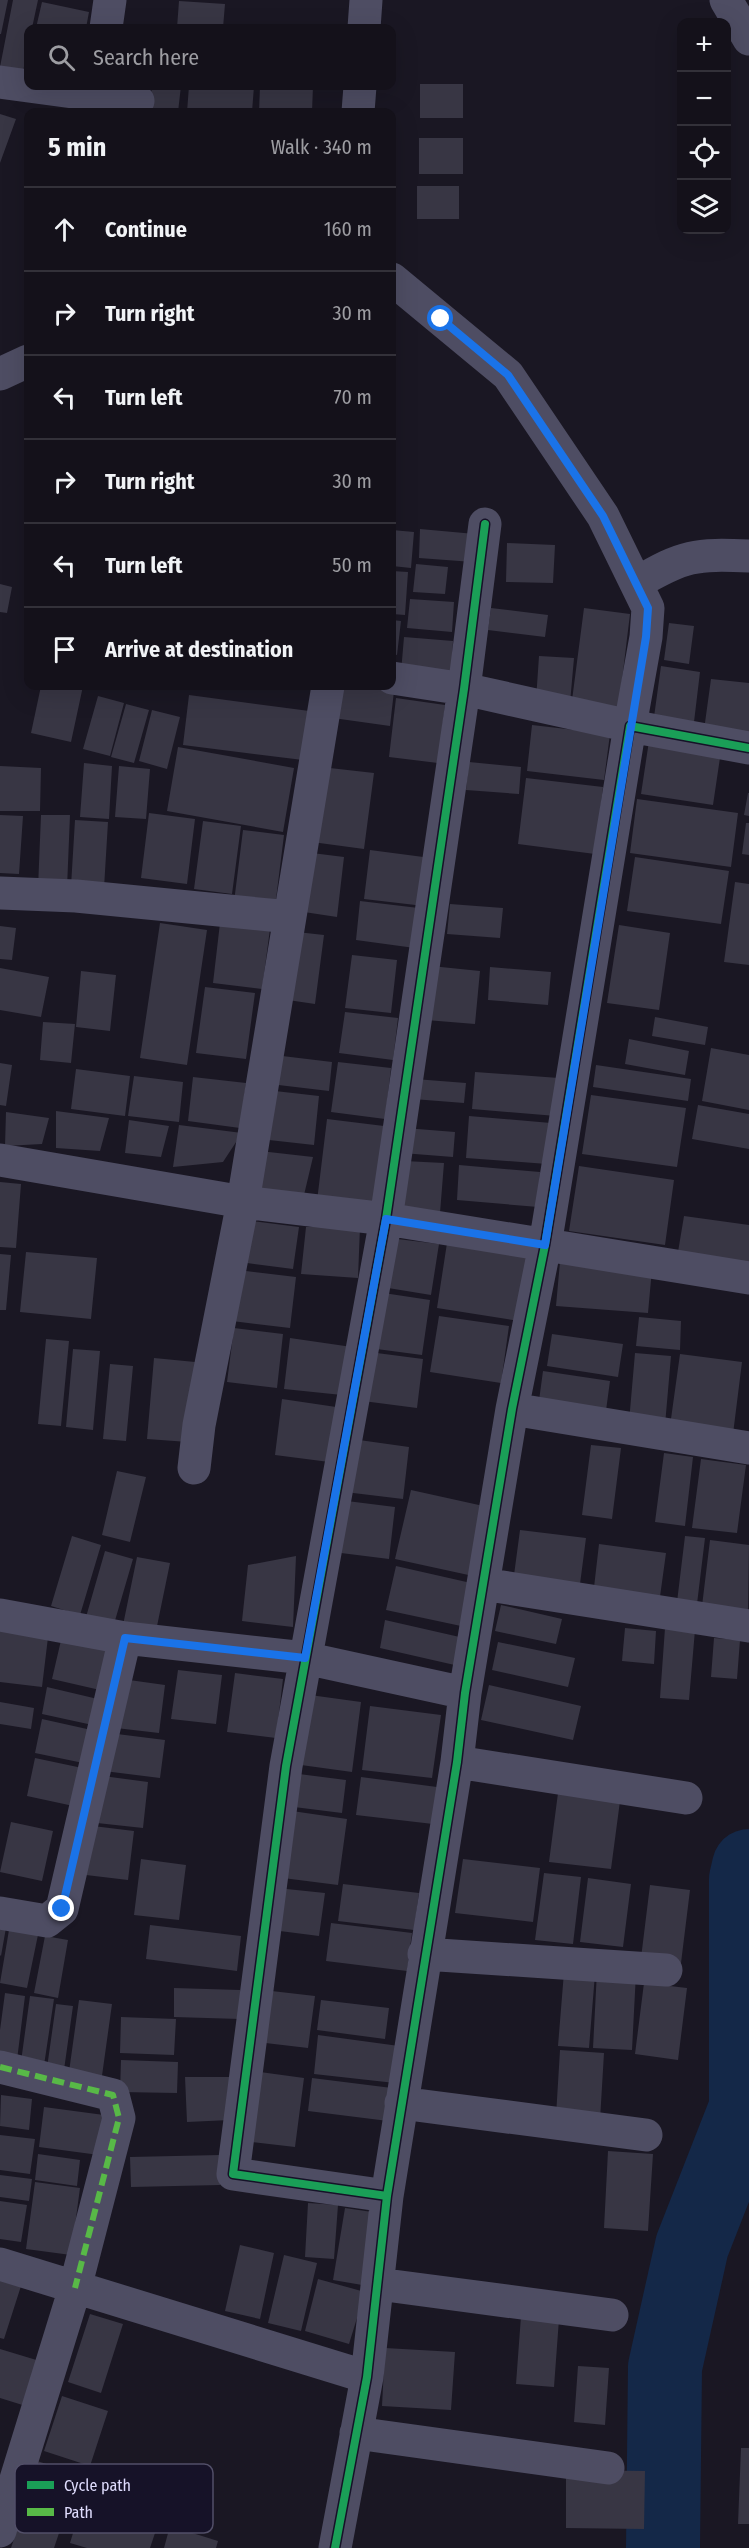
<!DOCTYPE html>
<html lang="en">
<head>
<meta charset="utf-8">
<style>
	body { margin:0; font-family:"Fira Sans Condensed",sans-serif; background:#211f27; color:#f1f3f6 }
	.controls { position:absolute; right:18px; top:18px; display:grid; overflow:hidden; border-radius:12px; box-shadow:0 6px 24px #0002 }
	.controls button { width:54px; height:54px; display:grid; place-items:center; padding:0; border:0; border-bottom:2px solid #333139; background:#14111a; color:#f1f3f6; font:30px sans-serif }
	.stop { position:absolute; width:18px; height:18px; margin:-14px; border:4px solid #1a73e8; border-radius:50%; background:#fff }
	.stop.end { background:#1a73e8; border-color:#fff; box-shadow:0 2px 6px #0008 }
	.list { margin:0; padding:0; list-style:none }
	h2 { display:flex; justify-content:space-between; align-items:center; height:78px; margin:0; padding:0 24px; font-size:26px }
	h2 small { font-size:20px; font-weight:400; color:#9d9da2 }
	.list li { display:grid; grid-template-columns:39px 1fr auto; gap:18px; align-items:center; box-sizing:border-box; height:84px; padding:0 24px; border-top:2px solid #333139 }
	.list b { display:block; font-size:22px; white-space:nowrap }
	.list em { font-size:20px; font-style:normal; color:#9d9da2 }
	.icon { flex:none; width:33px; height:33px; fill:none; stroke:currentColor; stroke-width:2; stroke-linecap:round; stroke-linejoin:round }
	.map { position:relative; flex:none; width:749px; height:2548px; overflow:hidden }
	.search { position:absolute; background:#14111a; box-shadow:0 6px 24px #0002; left:24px; top:24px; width:372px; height:66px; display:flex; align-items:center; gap:15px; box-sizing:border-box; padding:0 21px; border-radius:12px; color:#9d9da2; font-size:22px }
	.panel { position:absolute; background:#14111a; box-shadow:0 6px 24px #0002; left:24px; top:108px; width:372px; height:582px; border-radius:12px }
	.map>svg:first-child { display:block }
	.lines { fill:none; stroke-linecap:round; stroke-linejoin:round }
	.river { stroke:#142848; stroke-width:74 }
	.building { fill:#383644 }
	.minor { stroke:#4e4d63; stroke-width:33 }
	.quiet { stroke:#58b947; stroke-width:6; stroke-dasharray:12 6; stroke-linecap:butt }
	.cycleway-casing { stroke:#161228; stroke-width:11 }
	.cycleway { stroke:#1a9f57; stroke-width:8 }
	.route { stroke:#1a73e8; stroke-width:8 }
	.key { fill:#161228; stroke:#524f68; stroke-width:1.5 }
	.key-label { font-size:16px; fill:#dfdcfd }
</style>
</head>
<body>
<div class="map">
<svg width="749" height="2548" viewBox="0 0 749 2548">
	<rect width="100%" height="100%" fill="#1a1723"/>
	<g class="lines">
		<!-- river -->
		<path class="river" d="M663 2548 665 2367 692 2246 746 2108V1879L749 1866"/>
	</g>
	<!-- building -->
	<path class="building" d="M0 0H8L1 34H0Z
		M13 0H38L32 28H28V45L23 72 0 67Z
		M179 1 225 4 223 28H177Z
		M42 2 89 12 86 28H36Z
		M420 84H463V118H420Z
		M152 86H181L178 112H149Z
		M189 86H254L252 112H187Z
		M260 86H313L312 112H259Z
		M0 114 16 119 0 163Z
		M419 138H463V174H419Z
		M417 186H459V219H417Z
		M420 529 475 534 473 562 419 558Z
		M392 530 414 532 411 568 392 566Z
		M507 543 555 545 553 583 506 582Z
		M416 564 448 567 445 594 413 592Z
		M392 571 408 572 405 615 392 614Z
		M0 584 12 587 7 613 0 612Z
		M410 599 454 602 452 632 407 628Z
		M491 608 548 615 545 637 488 630Z
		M584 608 630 614 618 713 571 708Z
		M392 620 401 621 397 655 392 654Z
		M669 623 694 626 689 664 664 660Z
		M404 637 453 641 451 676 401 672Z
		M539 656 574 658 570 703 536 700Z
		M661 666 700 672 694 722 654 717Z
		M711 679 749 683V736L704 730Z
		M41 686H83L71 742 31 733Z
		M337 686 394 691 390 726 333 718Z
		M189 695 317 712 311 761 183 745Z
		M98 696 124 703 110 756 83 749Z
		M396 698 445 705 438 763 389 757Z
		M126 704 149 710 134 763 111 757Z
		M152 710 180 717 167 769 139 761Z
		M532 725 610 734 604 780 527 771Z
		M649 741 721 751 713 805 641 794Z
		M178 747 294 768 283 832 167 811Z
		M469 762 521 767 519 794 466 790Z
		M84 763 112 766 109 819 80 817Z
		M0 766 41 768 40 811H0Z
		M119 766 150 769 146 819 115 817Z
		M321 767 374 773 364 849 312 842Z
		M526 778 603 787 595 854 518 844Z
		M748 793H749V816L744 815Z
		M637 799 738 813 731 867 630 853Z
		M149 813 195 819 187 884 141 878Z
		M0 815 23 816 19 874 0 873Z
		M41 815H70L67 888H38Z
		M75 820 108 822 104 888 71 886Z
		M203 821 241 826 232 894 194 889Z
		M746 823H749V855L742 854Z
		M243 830 284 835 275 907 234 902Z
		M370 850 431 858 424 906 364 899Z
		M312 853 344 857 337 917 304 912Z
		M635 857 729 871 721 924 627 911Z
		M735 882 749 884V965L724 962Z
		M360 901 427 909 422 949 356 940Z
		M450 904 503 908 500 938 447 934Z
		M160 923 207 930 187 1065 140 1058Z
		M220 923 270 929 262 989 213 983Z
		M619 925 670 933 659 1010 607 1003Z
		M0 926 16 928 12 960 0 959Z
		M297 932 324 935 315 1004 288 1000Z
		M352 955 397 960 391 1013 345 1008Z
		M431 966 480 971 475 1024 426 1020Z
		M490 967 551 972 548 1005 488 1000Z
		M0 968 49 977 41 1017 0 1010Z
		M81 971 116 975 110 1031 76 1027Z
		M205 987 255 993 246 1059 196 1053Z
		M345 1012 398 1018 393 1060 339 1053Z
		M655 1017 708 1027 705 1045 652 1036Z
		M43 1022 75 1024 71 1063 40 1060Z
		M629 1039 689 1051 685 1075 625 1064Z
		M711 1048 749 1055V1110L702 1101Z
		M274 1055 332 1062 329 1091 270 1084Z
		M338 1062 391 1068 385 1119 331 1112Z
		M0 1063 12 1065 6 1106 0 1105Z
		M596 1065 691 1079 688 1101 593 1087Z
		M76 1069 130 1076 125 1116 71 1109Z
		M475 1072 559 1078 556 1116 472 1109Z
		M134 1076 183 1082 179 1122 128 1116Z
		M193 1077 246 1083 240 1128 188 1121Z
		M415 1079 466 1083 464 1103 413 1099Z
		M275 1091 319 1096 314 1145 269 1140Z
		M591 1095 686 1108 677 1167 582 1154Z
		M698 1105 749 1114V1149L692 1139Z
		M56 1111 109 1118 100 1151 56 1148Z
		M6 1112 49 1118 42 1144 5 1146Z
		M469 1116 551 1123 547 1164 466 1158Z
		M327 1119 384 1126 374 1208 317 1201Z
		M129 1120 169 1126 161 1157 125 1153Z
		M179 1125 242 1133 223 1162 173 1167Z
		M405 1128 455 1132 453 1157 402 1153Z
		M260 1151 313 1157 304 1195 256 1192Z
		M404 1161 444 1163 440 1213 400 1210Z
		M459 1165 540 1172 538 1207 457 1200Z
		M579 1166 674 1180 665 1245 569 1231Z
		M0 1182 21 1184 16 1248 0 1247Z
		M684 1216 749 1225V1263L678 1252Z
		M252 1221 299 1227 293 1269 247 1263Z
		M306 1227H360L358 1278 301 1274Z
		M389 1238 439 1244 431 1295 382 1287Z
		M447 1243 529 1254 519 1321 437 1308Z
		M26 1252 97 1258 91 1319 20 1312Z
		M0 1254 11 1255 6 1310H0Z
		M560 1262 652 1269 648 1313 556 1306Z
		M238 1270 296 1277 290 1328 232 1321Z
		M377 1292 430 1300 422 1355 369 1348Z
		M439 1316 509 1326 501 1383 430 1372Z
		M639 1317 681 1321 680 1350 636 1346Z
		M234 1328 283 1334 277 1388 227 1382Z
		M552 1334 623 1344 618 1377 547 1366Z
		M290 1338 352 1347 342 1395 284 1389Z
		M46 1339 69 1341 61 1426 38 1424Z
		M73 1349 100 1351 93 1430 66 1427Z
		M369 1352 423 1359 417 1408 363 1401Z
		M635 1353 671 1356 665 1425 629 1422Z
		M680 1354 742 1362 733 1434 670 1426Z
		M154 1358 195 1362 188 1442 147 1439Z
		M110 1364 133 1366 126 1441 103 1439Z
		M543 1371 610 1381 605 1418 538 1408Z
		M282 1399 343 1408 337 1463 275 1455Z
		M352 1439 409 1447 403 1499 345 1492Z
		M591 1445 621 1448 612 1519 582 1515Z
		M664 1453 693 1457 685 1526 655 1522Z
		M701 1459 746 1465 737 1533 692 1528Z
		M117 1471 146 1477 130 1542 102 1535Z
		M411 1490 488 1507 473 1576 395 1559Z
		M347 1501 395 1507 389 1559 341 1553Z
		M520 1530 586 1538 580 1584 514 1575Z
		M72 1536 101 1545 80 1615 51 1606Z
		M685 1536 705 1538 697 1604 677 1602Z
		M710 1540 749 1545 748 1612 702 1606Z
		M599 1544 666 1553 659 1604 593 1596Z
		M105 1551 133 1559 114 1624 86 1617Z
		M296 1556 293 1627 242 1621 248 1565Z
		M137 1557 170 1563 156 1631 123 1625Z
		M396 1566 471 1583 461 1626 386 1610Z
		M501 1605 562 1619 556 1644 495 1631Z
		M385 1620 464 1638 459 1666 380 1648Z
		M0 1623 49 1629 42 1687 0 1682Z
		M625 1628 656 1631 654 1664 622 1661Z
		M665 1628 695 1630 689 1700 660 1698Z
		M62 1636 110 1647 100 1690 52 1679Z
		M714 1638 740 1640 737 1679 711 1677Z
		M498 1642 575 1658 568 1687 492 1670Z
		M178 1670 222 1675 216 1724 171 1719Z
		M235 1673 283 1679 276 1738 227 1732Z
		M122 1679 165 1685 159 1733 116 1728Z
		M489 1685 581 1706 573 1740 481 1720Z
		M47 1687 102 1700 97 1726 42 1714Z
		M310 1695 361 1702 352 1772 301 1765Z
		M0 1702 34 1708 31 1729 0 1724Z
		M370 1706 441 1715 432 1778 362 1770Z
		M42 1719 96 1731 88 1764 35 1753Z
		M109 1733 165 1740 160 1778 104 1771Z
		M35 1758 87 1769 78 1807 27 1796Z
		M299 1774 346 1780 342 1813 294 1807Z
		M103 1776 148 1782 143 1828 97 1823Z
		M361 1777 437 1787 433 1824 356 1815Z
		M558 1793 620 1801 611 1869 549 1862Z
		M292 1811 347 1819 338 1885 283 1878Z
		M11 1822 53 1831 42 1881 0 1872Z
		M93 1826 134 1831 128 1880 86 1875Z
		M141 1859 186 1865 179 1920 134 1915Z
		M463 1859 540 1868 533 1922 455 1913Z
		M544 1873 581 1877 573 1944 535 1940Z
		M588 1878 631 1884 623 1947 580 1942Z
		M343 1884 419 1893 414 1930 338 1921Z
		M650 1885 690 1890 681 1963 641 1958Z
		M277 1888 325 1893 319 1936 272 1930Z
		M0 1921 7 1922 1 1956 0 1955Z
		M331 1923 412 1933 407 1971 326 1961Z
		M10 1924 39 1930 27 1988 0 1983Z
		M150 1925 241 1936 237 1971 146 1959Z
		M45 1936 68 1940 58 1998 34 1993Z
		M597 1971 636 1973 632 2050 593 2048Z
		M564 1972 595 1974 589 2048 558 2046Z
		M644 1983 687 1988 678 2060 635 2054Z
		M174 1988 240 1990V2019L174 2017Z
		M263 1990 315 1996 308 2048 257 2042Z
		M5 1993 25 1996 16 2068 0 2066V2030Z
		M30 1996 54 1999 43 2072 20 2069Z
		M79 2000 112 2004 101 2083 68 2079Z
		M321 2000 389 2008 385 2039 317 2030Z
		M56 2004 73 2006 63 2077 46 2075Z
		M121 2017 176 2019 174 2055 120 2053Z
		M318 2035 399 2046 395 2083 314 2074Z
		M560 2050 604 2053 600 2120 556 2116Z
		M121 2060 178 2062 177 2093 120 2092Z
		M260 2072 304 2078 295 2147 251 2142Z
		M185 2077H229L230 2120 187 2122Z
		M312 2078 392 2088 388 2121 308 2111Z
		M1 2095 32 2099 29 2130 0 2126Z
		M44 2107 104 2115 99 2155 39 2147Z
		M0 2135 35 2139 30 2174 0 2170Z
		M608 2151 653 2154 648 2231 604 2228Z
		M38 2154 80 2160 77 2186 35 2180Z
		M220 2155V2185L131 2187 130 2157Z
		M0 2175 32 2179 29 2201 0 2197Z
		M35 2182 80 2188 71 2255 26 2249Z
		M0 2201 27 2205 21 2242 0 2239Z
		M308 2203 338 2205 334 2259 305 2257Z
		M345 2208 379 2213 368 2286 333 2280Z
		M240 2245 274 2253 260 2319 225 2311Z
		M284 2255 317 2263 301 2331 268 2323Z
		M0 2279 21 2286 4 2339 0 2338Z
		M318 2279 365 2292 349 2344 305 2331Z
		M90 2314 123 2324 101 2393 68 2382Z
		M521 2316 559 2319 554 2387 516 2384Z
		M385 2348 455 2352 451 2410 382 2406Z
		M0 2349 43 2362 29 2407 0 2398Z
		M578 2366 609 2368 605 2425 574 2422Z
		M62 2396 108 2411 90 2466 44 2451Z
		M741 2448H749V2524H738Z
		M37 2461 81 2475 67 2520 23 2505Z
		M566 2470 645 2471 644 2529 566 2528Z
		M84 2497 159 2521 150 2548H87L70 2543Z
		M21 2518 60 2530 54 2548H11Z
		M170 2526 218 2541 216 2548H164Z"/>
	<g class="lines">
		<!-- minor -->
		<path class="minor" d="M726 0 749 39
			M106 28 110 0
			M364 28 366 0
			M0 82 95 95 96 86
			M94 112 95 95 138 101
			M358 112 360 86
			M392 279 508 375 603 516 648 608 646 637 630 726 464 689 392 678
			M0 374 28 361
			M637 583C684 555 695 554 749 556
			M0 893 76 896 290 917
			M0 1160 243 1202 386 1219 749 1278
			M512 1409 749 1448
			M194 1468 199 1425 243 1202 328 686
			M483 1584 749 1626
			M0 1615 125 1638 305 1658 465 1693
			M457 1762 686 1798
			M0 1913 47 1921 62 1909 125 1638
			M424 1954 666 1970
			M0 2067 113 2095 119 2118 75 2288 0 2531
			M401 2103 646 2135
			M387 2196 233 2174 286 1766 386 1219 464 689 485 524
			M0 2264 367 2377
			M378 2284 612 2315
			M356 2433 608 2468
			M335 2548 367 2377 387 2196 457 1762 465 1693 512 1409 545 1245 630 726 749 748"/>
		<!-- quiet -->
		<path class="quiet" d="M0 2067 113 2095 119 2118 75 2288"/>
		<defs>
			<path id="cycleway" d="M387 2196 233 2174 286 1766 386 1219 464 689 485 524
				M335 2548 367 2377 387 2196 457 1762 465 1693 512 1409 545 1245 630 726 749 748"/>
		</defs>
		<!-- cycleway casing -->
		<use href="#cycleway" class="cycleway-casing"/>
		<!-- cycleway -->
		<use href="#cycleway" class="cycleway"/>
	</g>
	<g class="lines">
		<!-- route -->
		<path class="route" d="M62 1909 125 1638 305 1658 386 1219 545 1245 646 637 648 608 603 516 508 375 441 319"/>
	</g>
	<!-- legend -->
	<rect x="15" y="2464" width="198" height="69" rx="9" class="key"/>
	<rect x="27" y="2481" width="27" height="8" fill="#1a9f57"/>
	<rect x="27" y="2508" width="27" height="8" fill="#58b947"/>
	<g class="key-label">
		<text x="64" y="2491">Cycle path</text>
		<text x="64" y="2518">Path</text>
	</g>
</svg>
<div class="controls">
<button>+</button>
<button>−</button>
<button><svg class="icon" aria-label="locate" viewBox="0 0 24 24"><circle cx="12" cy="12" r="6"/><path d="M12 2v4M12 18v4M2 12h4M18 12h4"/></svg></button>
<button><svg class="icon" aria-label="layers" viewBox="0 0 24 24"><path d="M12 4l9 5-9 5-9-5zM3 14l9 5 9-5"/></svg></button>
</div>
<div class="stop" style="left:441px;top:319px"></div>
<div class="stop end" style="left:62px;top:1909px"></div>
<div class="search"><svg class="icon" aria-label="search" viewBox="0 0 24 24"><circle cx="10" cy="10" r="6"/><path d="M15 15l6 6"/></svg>Search here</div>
<section class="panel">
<h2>5 min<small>Walk · 340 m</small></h2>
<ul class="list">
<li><svg class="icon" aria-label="ahead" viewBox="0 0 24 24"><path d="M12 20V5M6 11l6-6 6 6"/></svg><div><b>Continue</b></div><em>160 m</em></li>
<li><svg class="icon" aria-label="right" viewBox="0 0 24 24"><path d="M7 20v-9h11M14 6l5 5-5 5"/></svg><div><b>Turn right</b></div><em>30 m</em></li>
<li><svg class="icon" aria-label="left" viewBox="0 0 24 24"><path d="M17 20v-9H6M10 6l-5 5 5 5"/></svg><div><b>Turn left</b></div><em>70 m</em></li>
<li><svg class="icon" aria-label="right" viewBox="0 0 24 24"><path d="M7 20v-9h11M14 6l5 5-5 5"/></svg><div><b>Turn right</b></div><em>30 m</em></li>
<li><svg class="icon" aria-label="left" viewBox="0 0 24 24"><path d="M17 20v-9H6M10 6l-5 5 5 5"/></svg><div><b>Turn left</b></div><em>50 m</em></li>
<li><svg class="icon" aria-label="arrive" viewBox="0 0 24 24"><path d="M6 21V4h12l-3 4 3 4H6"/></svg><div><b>Arrive at destination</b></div></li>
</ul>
</section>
</div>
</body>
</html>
